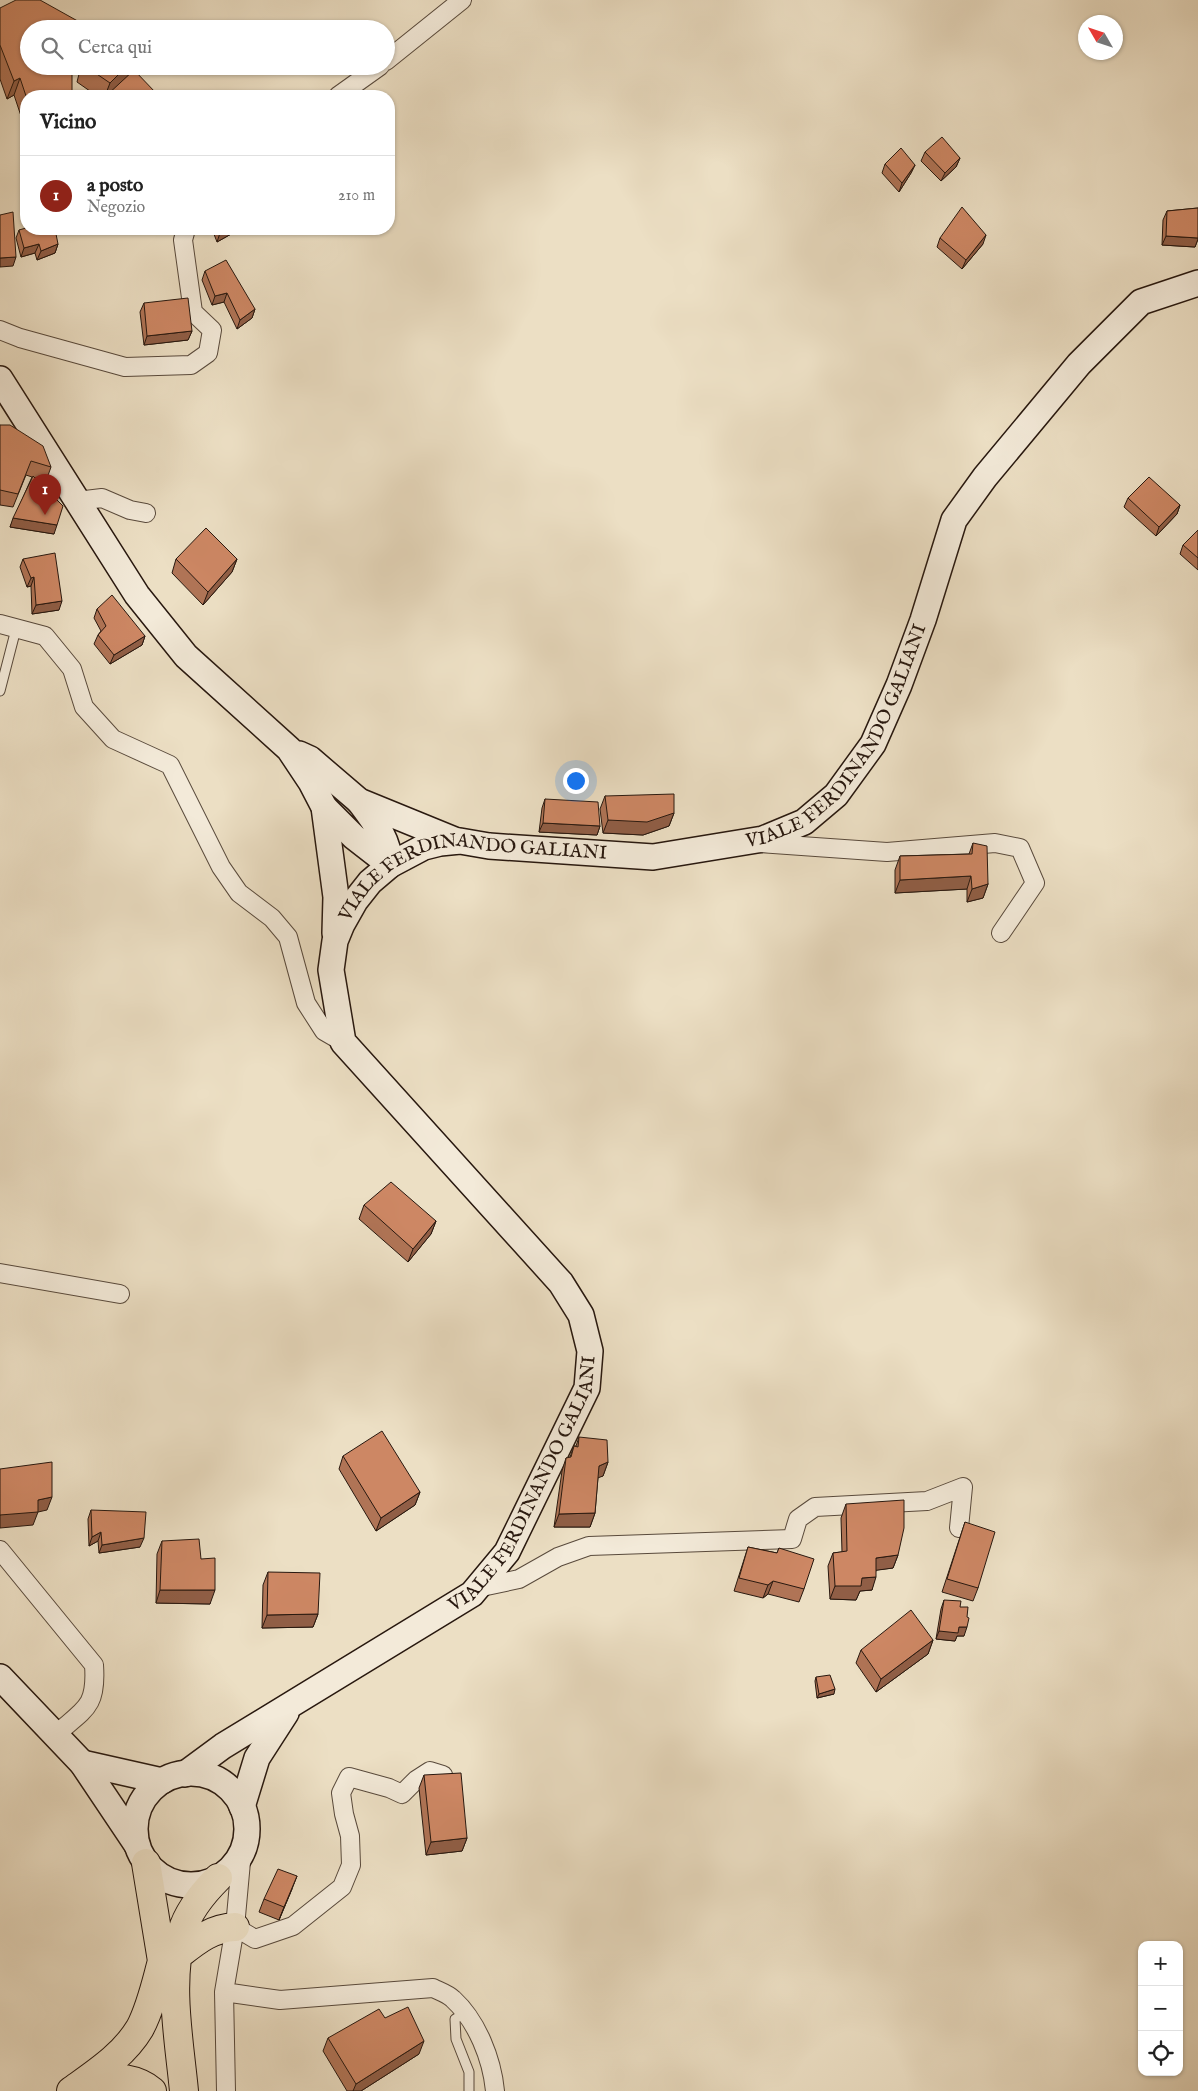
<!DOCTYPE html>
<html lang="it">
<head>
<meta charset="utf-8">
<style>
	body { margin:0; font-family:"IM FELL English",serif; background:#f2f2f2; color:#222 }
	.controls { position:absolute; right:15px; bottom:15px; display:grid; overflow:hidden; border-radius:10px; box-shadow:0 1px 4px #0004 }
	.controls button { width:45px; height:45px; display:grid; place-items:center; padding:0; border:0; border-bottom:1px solid #e0e0e0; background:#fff; color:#222; font:25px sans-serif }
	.compass { position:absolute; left:1078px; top:15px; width:45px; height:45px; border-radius:50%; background:#fff; box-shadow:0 1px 4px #0004; rotate:309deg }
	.you { position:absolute; left:575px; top:780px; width:18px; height:18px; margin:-12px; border:4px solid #fff; border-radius:50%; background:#1a73e8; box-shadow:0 0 0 8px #1a73e833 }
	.badge { display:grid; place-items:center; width:32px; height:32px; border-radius:50%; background:#8f2418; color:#fff; font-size:16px; font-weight:700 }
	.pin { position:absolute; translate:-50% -41px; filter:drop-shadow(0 1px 2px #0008) }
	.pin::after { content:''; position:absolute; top:26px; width:18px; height:15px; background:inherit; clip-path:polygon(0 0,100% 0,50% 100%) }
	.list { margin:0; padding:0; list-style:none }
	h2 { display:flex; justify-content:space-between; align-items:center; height:65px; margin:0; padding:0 20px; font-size:21px }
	h2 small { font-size:16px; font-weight:400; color:#767676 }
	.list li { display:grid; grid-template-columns:32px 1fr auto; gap:15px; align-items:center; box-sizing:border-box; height:80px; padding:0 20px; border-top:1px solid #e0e0e0 }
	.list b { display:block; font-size:19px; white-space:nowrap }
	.list p { margin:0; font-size:16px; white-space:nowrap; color:#767676 }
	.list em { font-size:16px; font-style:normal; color:#767676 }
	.icon { flex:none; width:28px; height:28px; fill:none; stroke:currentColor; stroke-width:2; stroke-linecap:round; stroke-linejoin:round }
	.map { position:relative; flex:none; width:1198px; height:2091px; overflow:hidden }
	.search { position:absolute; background:#fff; box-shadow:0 1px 4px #0004; left:20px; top:20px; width:375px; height:55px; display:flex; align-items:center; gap:12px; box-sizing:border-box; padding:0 18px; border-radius:28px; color:#767676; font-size:19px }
	.panel { position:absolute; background:#fff; box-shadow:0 1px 4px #0004; left:20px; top:90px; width:375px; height:145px; border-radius:20px }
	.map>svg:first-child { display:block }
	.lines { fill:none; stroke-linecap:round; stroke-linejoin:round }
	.service-casing { stroke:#594a3c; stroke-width:11 }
	.minor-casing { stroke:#594a3c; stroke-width:20 }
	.secondary-casing { stroke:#28180f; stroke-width:28 }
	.trunk-casing { stroke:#28180f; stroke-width:30 }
	.service { stroke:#f3ead9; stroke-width:9 }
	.minor { stroke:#f3ead9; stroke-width:18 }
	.secondary { stroke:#f3ead9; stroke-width:25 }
	.trunk { stroke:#ecdfc4; stroke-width:28 }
	.wall { fill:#b07456; stroke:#28180f }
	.shaded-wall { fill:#905e46; stroke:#28180f }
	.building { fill:#cd8764; stroke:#28180f }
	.labels { text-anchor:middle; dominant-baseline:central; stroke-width:4; stroke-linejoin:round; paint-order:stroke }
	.street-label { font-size:19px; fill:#28180f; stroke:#f3ead9 }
</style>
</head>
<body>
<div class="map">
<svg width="1198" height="2091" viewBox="0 0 1198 2091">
	<rect width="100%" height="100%" fill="#ecdfc4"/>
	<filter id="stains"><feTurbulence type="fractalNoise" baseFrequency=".004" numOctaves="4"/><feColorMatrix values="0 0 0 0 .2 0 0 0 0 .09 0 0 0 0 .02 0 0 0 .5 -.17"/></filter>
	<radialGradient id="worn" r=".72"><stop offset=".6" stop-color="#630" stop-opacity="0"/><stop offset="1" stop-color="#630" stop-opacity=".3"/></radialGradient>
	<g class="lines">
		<defs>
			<path id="service" d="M0 691 16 629
				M465 2013 455 2019 456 2039 469 2072V2091"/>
			<path id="minor" d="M386 61 462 0
				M338 96 380 66
				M0 330 20 338 125 367 191 365 208 353 212 330 193 312 183 240 186 229
				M77 501 102 498 130 510 146 513
				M0 624 45 636 72 669 84 707 113 739 170 765 221 867 239 893 272 918 288 937 306 1003 324 1031 343 1042
				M759 843 887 852 995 843 1020 848 1035 883 1001 933
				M0 1273 120 1294
				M0 1550 94 1665C97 1707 85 1709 56 1734
				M477 1588 519 1579 558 1557 589 1546 792 1539 798 1519 815 1507 927 1501 963 1487 959 1528
				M235 1927 255 1939 293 1926 342 1887 351 1865 350 1836 344 1814 341 1793 349 1777 389 1788 402 1794 416 1780 430 1771 443 1775
				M224 1992 280 2000 433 1988C439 1991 448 1994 453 1999 477 2021 492 2059 495 2091
				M226 2091 224 1992 235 1927 242 1851"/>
			<g id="secondary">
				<path d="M0 379 137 595 186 656 289 749 311 782 324 807 336 897 335 933"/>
				<path d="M299 754 310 759 359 801 457 841"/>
				<path d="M324 807 354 837 390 865C389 839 374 821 359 801"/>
				<path d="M0 1677 82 1763 137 1845"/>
				<path d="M82 1763 162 1781"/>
				<circle cx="191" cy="1829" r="56"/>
				<path id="s1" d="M185 1774 223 1746 472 1594 507 1552 587 1388 590 1351 581 1315 561 1283 343 1042 331 970 335 941 342 924 355 901 370 882 390 865 424 847 440 843 460 841 489 846 653 857 763 839 804 822 836 795 873 744 899 685 923 620 954 520 985 477 1079 364 1141 302 1198 283"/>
				<path d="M242 1807 257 1758 286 1713"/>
			</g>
			<path id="trunk" d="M146 1863 162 1961 171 1978
				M177 1956C195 1942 211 1928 235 1927
				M90 2078C112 2078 134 2076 152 2091
				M71 2091C96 2073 124 2055 140 2028 151 2007 156 1983 162 1961
				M184 2091C179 2039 168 1983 182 1932 188 1911 203 1893 218 1878"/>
		</defs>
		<!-- service casing -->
		<use href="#service" class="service-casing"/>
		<!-- minor casing -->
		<use href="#minor" class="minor-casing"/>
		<!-- secondary casing -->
		<use href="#secondary" class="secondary-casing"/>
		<!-- trunk casing -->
		<use href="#trunk" class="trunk-casing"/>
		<!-- service -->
		<use href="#service" class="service"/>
		<!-- minor -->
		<use href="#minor" class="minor"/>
		<!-- secondary -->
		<use href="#secondary" class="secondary"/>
		<!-- trunk -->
		<use href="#trunk" class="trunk"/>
	</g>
	<!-- wall -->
	<path class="wall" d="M0 8 29 66H132L128 76 155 96H97L77 82 80 70 72 72 26 96V128H25L14 95 7 99 0 79Z
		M925 152 960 158 956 167 941 181 921 161Z
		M885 164 915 165 911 173 899 192 882 173Z
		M1198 208V239L1195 247 1162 245 1163 220 1167 211Z
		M212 229H240L217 242Z
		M19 230 58 244 55 253 37 260 35 253 21 257 16 238Z
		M940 238 983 244 962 269 937 247Z
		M205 271 255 309 252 318 237 329 224 302 212 305 202 280Z
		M144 303 192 331 188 340 144 345 140 312Z
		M0 425 51 467 46 481 33 477 54 534 10 527 32 477 26 475 13 507 0 505Z
		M1128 498 1180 505 1177 514 1156 536 1124 507Z
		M1198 530V570L1180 554 1183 545Z
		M23 559 59 610 32 614 31 586 27 587 20 567Z
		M176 559H237L232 572 203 605 172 573Z
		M97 609 145 636 142 645 110 664 94 644 98 635 101 631 94 618Z
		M605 796 674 813 669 826 643 835 603 833 600 809Z
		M545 799 600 826 597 835 539 832 542 808Z
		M973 843 988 884 983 898 967 902V889L895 893V870L900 856 969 854Z
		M364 1205 436 1221 431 1234 408 1262 359 1219Z
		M579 1437 608 1462 603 1476 598 1477 595 1513 590 1527H554L562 1471 566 1458 570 1457 574 1446H576Z
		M343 1456 420 1492 415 1505 376 1531 339 1469Z
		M846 1504 898 1555 893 1568 876 1570 872 1590 860 1591 856 1600 830 1599 828 1566 833 1553 842 1552 841 1518Z
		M91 1510 140 1547 99 1553 98 1541 89 1546 88 1519Z
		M965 1522 978 1588 973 1601 942 1592Z
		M162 1541 201 1559 210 1604 156 1603 157 1554Z
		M748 1547 777 1553 779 1548 804 1589 799 1602 768 1594 763 1598 734 1591Z
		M268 1572 318 1614 313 1627 262 1628 263 1585Z
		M944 1600 964 1636H957L955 1641 936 1639 941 1609Z
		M933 1640 928 1654 876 1692 856 1663 861 1650Z
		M816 1677 834 1694 817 1698 815 1681Z
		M424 1775 467 1838 462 1851 426 1855 419 1788Z
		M292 1889 279 1920 259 1912 264 1899Z
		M385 2018 419 2054 361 2091H347L323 2051 328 2038Z"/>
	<!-- shaded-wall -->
	<path class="shaded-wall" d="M68 66H82L80 70 65 73Z
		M127 66H132L128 76 108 96H105L110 83Z
		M20 78 14 95 7 99 14 81Z
		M960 158 956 167 941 181 945 173Z
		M915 165 911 173 899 192 902 183Z
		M228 229H240L217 242 220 233Z
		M986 235 983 244 962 269 966 260Z
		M1166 236 1198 238V239L1195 247 1162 245Z
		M39 244 35 253 21 257 24 248Z
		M58 244 55 253 37 260 41 251Z
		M16 257 13 266 0 267V258Z
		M227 293 224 302 212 305 215 296Z
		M255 309 252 318 237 329 240 320Z
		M192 331 188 340 144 345 147 336Z
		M1180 505 1177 514 1156 536 1159 527Z
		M13 518 57 525 54 534 10 527Z
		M237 559 232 572 203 605 208 592Z
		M34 577 31 586 27 587 31 578Z
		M62 601 59 610 32 614 36 605Z
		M145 636 142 645 110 664 114 655Z
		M674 813 669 826 643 835 603 833 608 820Z
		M543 823 600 826 597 835 539 832Z
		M971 876 967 889 895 893 900 880Z
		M988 884 983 898 967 902 972 889Z
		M436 1221 431 1234 408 1262 413 1249Z
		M608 1462 603 1476 595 1479 599 1466Z
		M420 1492 415 1505 376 1531 381 1518Z
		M52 1497 47 1510 38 1512 33 1525 0 1528V1515L38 1500Z
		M595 1513 590 1527H554L559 1514Z
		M101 1532 98 1541 89 1546 92 1537Z
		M144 1538 140 1547 99 1553 102 1545Z
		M898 1555 893 1568 871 1571 876 1558Z
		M876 1577 872 1590 860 1591 856 1600 830 1599 835 1586 862 1578Z
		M773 1581 768 1594 763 1598 768 1585Z
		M160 1590H215L210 1604 156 1603Z
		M318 1614 313 1627 262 1628 267 1615Z
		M959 1627H967L964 1636H957L955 1641 936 1639 939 1631Z
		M933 1640 928 1654 876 1692 881 1679Z
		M835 1689 834 1694 817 1698 819 1694Z
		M467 1838 462 1851 426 1855 431 1842Z
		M297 1876 292 1889 279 1920 284 1907Z
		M424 2041 419 2054 361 2091H353L356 2084Z"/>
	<!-- building -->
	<path class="building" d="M16 0H40L92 29H29V66H72V96H26L20 78 14 81 0 45V8Z
		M85 66H127L110 83Z
		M134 70 156 93 153 96H106Z
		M942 137 960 158 945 173 925 152Z
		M901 148 915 165 902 183 885 164Z
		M962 207 986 235 966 260 940 238Z
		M1198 208V238L1166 236 1167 211Z
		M13 212 16 257 0 258V215Z
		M26 228V229H55L58 244 41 251 39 244 24 248 19 230Z
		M219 229H228L220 233Z
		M226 260 255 309 240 320 227 293 215 296 205 271Z
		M188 298 192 331 147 336 144 303Z
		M0 425H10L43 446 51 467 31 461 18 494 0 490Z
		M33 476 63 506 57 525 13 518Z
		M1149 477 1180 505 1159 527 1128 498Z
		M206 528 237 559 208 592 176 559Z
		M1198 530V558L1183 545Z
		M55 553 62 601 36 605 34 577 31 578 23 559Z
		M112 595 145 636 114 655 98 635 106 626 97 609Z
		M674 794V813L647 822 608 820 605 796Z
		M545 799 598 802 600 826 543 823Z
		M973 843 987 846 988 884 972 889 971 876 900 880V856L972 854Z
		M391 1182 436 1221 413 1249 364 1205Z
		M382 1431 420 1492 381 1518 343 1456Z
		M579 1437 607 1440 608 1462 599 1466 595 1513 559 1514 566 1458 571 1457 574 1446 578 1447Z
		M52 1462V1497L38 1500V1512L0 1515V1469Z
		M904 1500V1528L898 1555 876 1558V1577L862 1578 861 1586H835L833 1553 847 1551 846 1504Z
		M91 1510 146 1512 144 1538 102 1545 101 1532 92 1537Z
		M965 1522 995 1532 978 1588 947 1579Z
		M199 1539 201 1559 215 1558V1590H160L162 1541Z
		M748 1547 777 1553 779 1548 814 1559 804 1589 773 1581 768 1585 739 1578Z
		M268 1572 320 1573 318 1614 267 1615Z
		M944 1600 961 1601 960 1607H968L967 1617 969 1618 967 1627H959L958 1633 939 1631Z
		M911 1610 933 1640 881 1679 861 1650Z
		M830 1675 835 1689 819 1694 816 1677Z
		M461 1773 467 1838 431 1842 424 1775Z
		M278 1869 297 1876 284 1907 264 1899Z
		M408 2007 424 2041 356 2084 328 2038 379 2009 385 2018Z"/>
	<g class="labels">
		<!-- street labels -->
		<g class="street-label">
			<text stroke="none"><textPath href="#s1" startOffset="1721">VIALE FERDINANDO GALIANI</textPath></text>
			<text stroke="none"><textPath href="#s1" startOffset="1286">VIALE FERDINANDO GALIANI</textPath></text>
			<text stroke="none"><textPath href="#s1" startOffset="461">VIALE FERDINANDO GALIANI</textPath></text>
		</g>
	</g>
	<rect width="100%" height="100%" filter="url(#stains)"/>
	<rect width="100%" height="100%" fill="url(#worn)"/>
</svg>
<div class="controls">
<button>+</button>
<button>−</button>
<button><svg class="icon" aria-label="locate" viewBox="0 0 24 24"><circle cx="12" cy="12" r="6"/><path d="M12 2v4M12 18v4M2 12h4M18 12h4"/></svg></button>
</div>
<svg class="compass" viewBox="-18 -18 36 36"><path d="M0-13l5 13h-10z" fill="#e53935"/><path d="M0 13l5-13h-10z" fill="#767676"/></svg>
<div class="you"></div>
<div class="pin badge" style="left:45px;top:515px">1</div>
<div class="search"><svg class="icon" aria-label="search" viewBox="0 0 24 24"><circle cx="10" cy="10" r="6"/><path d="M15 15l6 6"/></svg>Cerca qui</div>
<section class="panel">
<h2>Vicino<small></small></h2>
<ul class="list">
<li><span class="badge">1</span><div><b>a posto</b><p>Negozio</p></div><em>210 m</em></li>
</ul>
</section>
</div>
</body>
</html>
